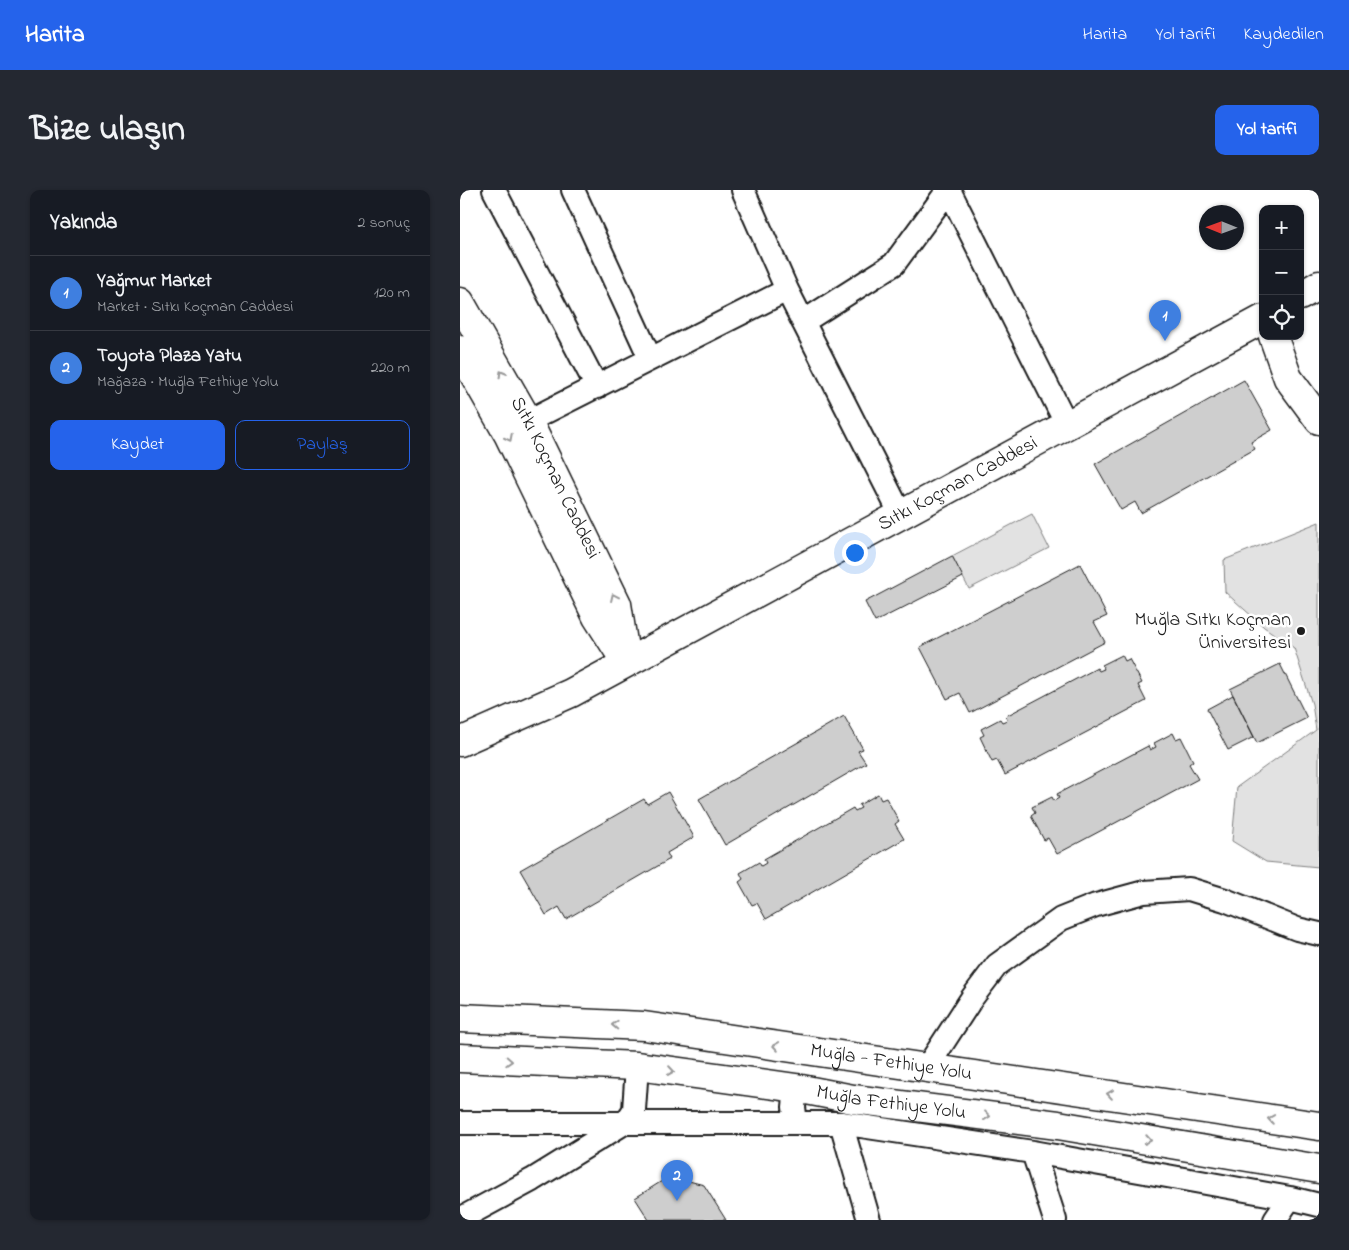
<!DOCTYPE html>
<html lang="tr">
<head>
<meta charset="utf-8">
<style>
	body { margin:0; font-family:"Indie Flower",sans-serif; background:#242831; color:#f1f3f6 }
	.controls { position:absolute; right:15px; top:15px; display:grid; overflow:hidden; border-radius:10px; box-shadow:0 1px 4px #0004 }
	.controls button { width:45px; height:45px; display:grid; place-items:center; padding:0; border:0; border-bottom:1px solid #363941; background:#171b24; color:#f1f3f6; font:25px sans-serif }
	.compass { position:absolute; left:739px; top:15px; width:45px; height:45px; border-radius:50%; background:#171b24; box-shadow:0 1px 4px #0004; rotate:271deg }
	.you { position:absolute; left:394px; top:362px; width:18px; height:18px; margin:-12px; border:4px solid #fff; border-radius:50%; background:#1a73e8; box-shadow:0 0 0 8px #1a73e833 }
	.badge { display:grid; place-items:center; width:32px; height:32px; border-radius:50%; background:#2563eb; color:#fff; font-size:16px; font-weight:700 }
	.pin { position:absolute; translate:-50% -41px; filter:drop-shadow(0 1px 2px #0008) }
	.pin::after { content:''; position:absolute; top:26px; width:18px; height:15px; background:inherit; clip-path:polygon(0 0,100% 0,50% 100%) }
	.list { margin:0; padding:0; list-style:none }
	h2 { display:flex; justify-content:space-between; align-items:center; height:65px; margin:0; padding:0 20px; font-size:21px }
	h2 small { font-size:16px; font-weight:400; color:#9ea1a6 }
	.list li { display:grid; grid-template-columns:32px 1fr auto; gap:15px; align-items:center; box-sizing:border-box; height:75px; padding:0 20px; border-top:1px solid #363941 }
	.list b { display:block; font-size:19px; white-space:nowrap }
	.list p { margin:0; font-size:16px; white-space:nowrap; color:#9ea1a6 }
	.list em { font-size:16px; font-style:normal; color:#9ea1a6 }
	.actions { display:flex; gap:10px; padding:15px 20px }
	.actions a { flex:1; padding:11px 0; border:1px solid #2563eb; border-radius:10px; text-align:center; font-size:18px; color:#2563eb }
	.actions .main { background:#2563eb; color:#fff }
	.icon { flex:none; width:28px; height:28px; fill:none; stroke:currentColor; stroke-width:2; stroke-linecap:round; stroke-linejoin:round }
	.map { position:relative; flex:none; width:859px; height:1030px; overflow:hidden; border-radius:10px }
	header { display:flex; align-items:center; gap:30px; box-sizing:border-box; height:70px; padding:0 25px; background:#2563eb; color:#fff }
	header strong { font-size:24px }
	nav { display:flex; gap:28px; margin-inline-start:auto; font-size:18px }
	.intro { display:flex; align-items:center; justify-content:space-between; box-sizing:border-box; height:120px; padding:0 30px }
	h1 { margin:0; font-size:35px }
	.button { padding:12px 22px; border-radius:10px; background:#2563eb; color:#fff; font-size:18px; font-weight:700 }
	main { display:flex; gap:30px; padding:0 30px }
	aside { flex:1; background:#171b24; border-radius:10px; box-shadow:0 1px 4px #0004 }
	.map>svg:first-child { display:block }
	.green { fill:#e2e2e2; stroke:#7f7f7f }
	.building { fill:#cecece; stroke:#1c1c1c }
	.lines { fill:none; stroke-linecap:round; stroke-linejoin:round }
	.street-casing { stroke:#1c1c1c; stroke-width:26 }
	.secondary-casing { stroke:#1c1c1c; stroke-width:31 }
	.highway-casing { stroke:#1c1c1c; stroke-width:31 }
	.street { stroke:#fff; stroke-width:22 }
	.secondary { stroke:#fff; stroke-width:28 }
	.highway { stroke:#fff; stroke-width:28 }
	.oneway { stroke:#999 }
	.poi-dot { fill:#1c1c1c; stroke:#fff; stroke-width:2 }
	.labels { text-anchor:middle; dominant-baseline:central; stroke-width:5; stroke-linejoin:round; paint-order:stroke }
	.street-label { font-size:20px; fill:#1c1c1c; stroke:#fff }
	.poi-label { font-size:20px; fill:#1c1c1c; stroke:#fff; text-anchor:end }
</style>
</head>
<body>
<header>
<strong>Harita</strong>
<nav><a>Harita</a><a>Yol tarifi</a><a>Kaydedilen</a></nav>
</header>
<div class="intro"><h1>Bize ulaşın</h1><a class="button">Yol tarifi</a></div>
<main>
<aside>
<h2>Yakında<small>2 sonuç</small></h2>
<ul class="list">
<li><span class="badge" style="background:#3f7fe0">1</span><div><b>Yağmur Market</b><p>Market · Sıtkı Koçman Caddesi</p></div><em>120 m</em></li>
<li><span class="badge" style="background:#3f7fe0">2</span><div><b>Toyota Plaza Yatu</b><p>Mağaza · Muğla Fethiye Yolu</p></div><em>220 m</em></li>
</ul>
<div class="actions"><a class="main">Kaydet</a><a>Paylaş</a></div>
</aside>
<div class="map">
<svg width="859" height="1030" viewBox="0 0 859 1030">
	<rect width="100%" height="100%" fill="#fff"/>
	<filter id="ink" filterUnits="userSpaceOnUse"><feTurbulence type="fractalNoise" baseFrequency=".02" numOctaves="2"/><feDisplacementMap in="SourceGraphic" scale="10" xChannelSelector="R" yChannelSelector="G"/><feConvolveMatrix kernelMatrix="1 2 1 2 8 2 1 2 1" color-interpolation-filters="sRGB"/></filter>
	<g filter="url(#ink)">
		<!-- green -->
		<path class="green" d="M572 324 589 358 509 399 492 366Z
			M859 332V677L806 672 772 651 777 597 856 540 852 514 834 458 804 437 765 402 764 370Z"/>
		<!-- building -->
		<path class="building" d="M784 190 812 240 791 252 795 259 681 323 675 312 661 320 635 274Z
			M492 366 503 387 415 432 405 412Z
			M620 374 647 426 634 432 645 452 510 523 500 503 487 509 460 457Z
			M662 465 665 471 669 469 682 493 678 495 686 511 545 585 537 570 532 572 520 547 524 545 521 539 540 529 542 532 547 530 546 526 637 478 639 481 644 479 642 475Z
			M820 474 847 528 797 553 770 499Z
			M773 505 794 547 768 560 747 519Z
			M384 526 403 559 398 561 406 573 265 655 239 609Z
			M713 543 716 549 721 547 733 571 729 574 738 589 597 664 588 648 584 650 571 626 575 623 572 617 592 607 594 611 599 608 597 604 688 556 690 560 696 557 694 553Z
			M208 602 234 647 207 663 210 669 106 729 99 717 86 725 60 680 184 609 187 614Z
			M418 604 421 610 426 608 439 631 435 634 444 649 306 729 297 713 292 715 279 692 283 689 280 683 299 672 301 676 306 673 304 669 393 618 395 621 401 618 399 615Z
			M210 986 244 995 266 1030H189L175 1008Z"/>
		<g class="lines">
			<defs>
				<path id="street" d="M34 0 137 197
					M113 0 190 168
					M489 0 607 235
					M327 100 440 323
					M343 132 434 74 483 7 486 0
					M68 231 327 100 283 0
					M466 879 512 808 537 775 601 729 636 715 684 702 729 699 765 710 837 739 859 744
					M336 898 334 917 336 933H381L573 962 830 1008 859 1015
					M0 933H336
					M381 933 409 1030
					M573 962 595 1030
					M0 1029 72 990 166 932 174 920 177 876
					M815 1030 830 1008"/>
				<g id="secondary">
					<path d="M840 106 859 95"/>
					<path id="s1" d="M0 112 68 231 157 414 166 472"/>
					<path d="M813 146 828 188 859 230"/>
					<path d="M0 160 48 244 137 427 160 463"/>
					<path id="s2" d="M0 552 111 503 803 129"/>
				</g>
				<g id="highway">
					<path id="s3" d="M0 828 184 836 859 936"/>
					<path id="s4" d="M0 868 177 876 336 898 393 909 598 935 859 979"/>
				</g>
			</defs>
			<!-- street casing -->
			<use href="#street" class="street-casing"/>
			<!-- secondary casing -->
			<use href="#secondary" class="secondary-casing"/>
			<!-- highway casing -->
			<use href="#highway" class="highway-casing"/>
			<!-- street -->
			<use href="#street" class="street"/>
			<!-- secondary -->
			<use href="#secondary" class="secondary"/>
			<!-- highway -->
			<use href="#highway" class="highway"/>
		</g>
		<!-- one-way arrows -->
		<defs><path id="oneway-chevron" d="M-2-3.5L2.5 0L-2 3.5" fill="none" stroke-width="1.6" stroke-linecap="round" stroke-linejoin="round" transform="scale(1.25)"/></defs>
		<g class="oneway">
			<use href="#oneway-chevron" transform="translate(42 184) rotate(-120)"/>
			<use href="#oneway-chevron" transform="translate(49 248) rotate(63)"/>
			<use href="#oneway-chevron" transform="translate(154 407) rotate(-115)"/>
			<use href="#oneway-chevron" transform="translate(155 835) rotate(-178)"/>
			<use href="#oneway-chevron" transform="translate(316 856) rotate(-171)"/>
			<use href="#oneway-chevron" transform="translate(49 871) rotate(3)"/>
			<use href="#oneway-chevron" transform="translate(211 881) rotate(8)"/>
			<use href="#oneway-chevron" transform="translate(650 904) rotate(-172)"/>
			<use href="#oneway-chevron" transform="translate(527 926) rotate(7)"/>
			<use href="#oneway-chevron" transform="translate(811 929) rotate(-171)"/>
			<use href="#oneway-chevron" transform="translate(688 950) rotate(10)"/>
		</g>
	</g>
	<!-- markers -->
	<circle class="poi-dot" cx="841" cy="441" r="5"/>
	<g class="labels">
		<!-- street labels -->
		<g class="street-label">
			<text stroke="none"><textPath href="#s1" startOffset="200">Sıtkı Koçman Caddesi</textPath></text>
			<text stroke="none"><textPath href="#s2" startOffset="561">Sıtkı Koçman Caddesi</textPath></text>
			<text stroke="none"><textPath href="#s3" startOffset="434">Muğla - Fethiye Yolu</textPath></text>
			<text stroke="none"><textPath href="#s4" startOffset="434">Muğla Fethiye Yolu</textPath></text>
		</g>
		<!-- poi labels -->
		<g class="poi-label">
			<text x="831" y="430">Muğla Sıtkı Koçman<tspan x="831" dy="23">Üniversitesi</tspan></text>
		</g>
	</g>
</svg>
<div class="controls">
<button>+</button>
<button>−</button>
<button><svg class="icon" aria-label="locate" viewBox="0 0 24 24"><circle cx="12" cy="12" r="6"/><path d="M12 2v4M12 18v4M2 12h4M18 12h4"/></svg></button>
</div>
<svg class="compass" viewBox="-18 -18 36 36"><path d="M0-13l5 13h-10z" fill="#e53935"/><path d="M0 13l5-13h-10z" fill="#9ea1a6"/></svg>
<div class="you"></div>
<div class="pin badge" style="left:705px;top:151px;background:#3f7fe0">1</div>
<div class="pin badge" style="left:217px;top:1011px;background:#3f7fe0">2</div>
</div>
</main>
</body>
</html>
